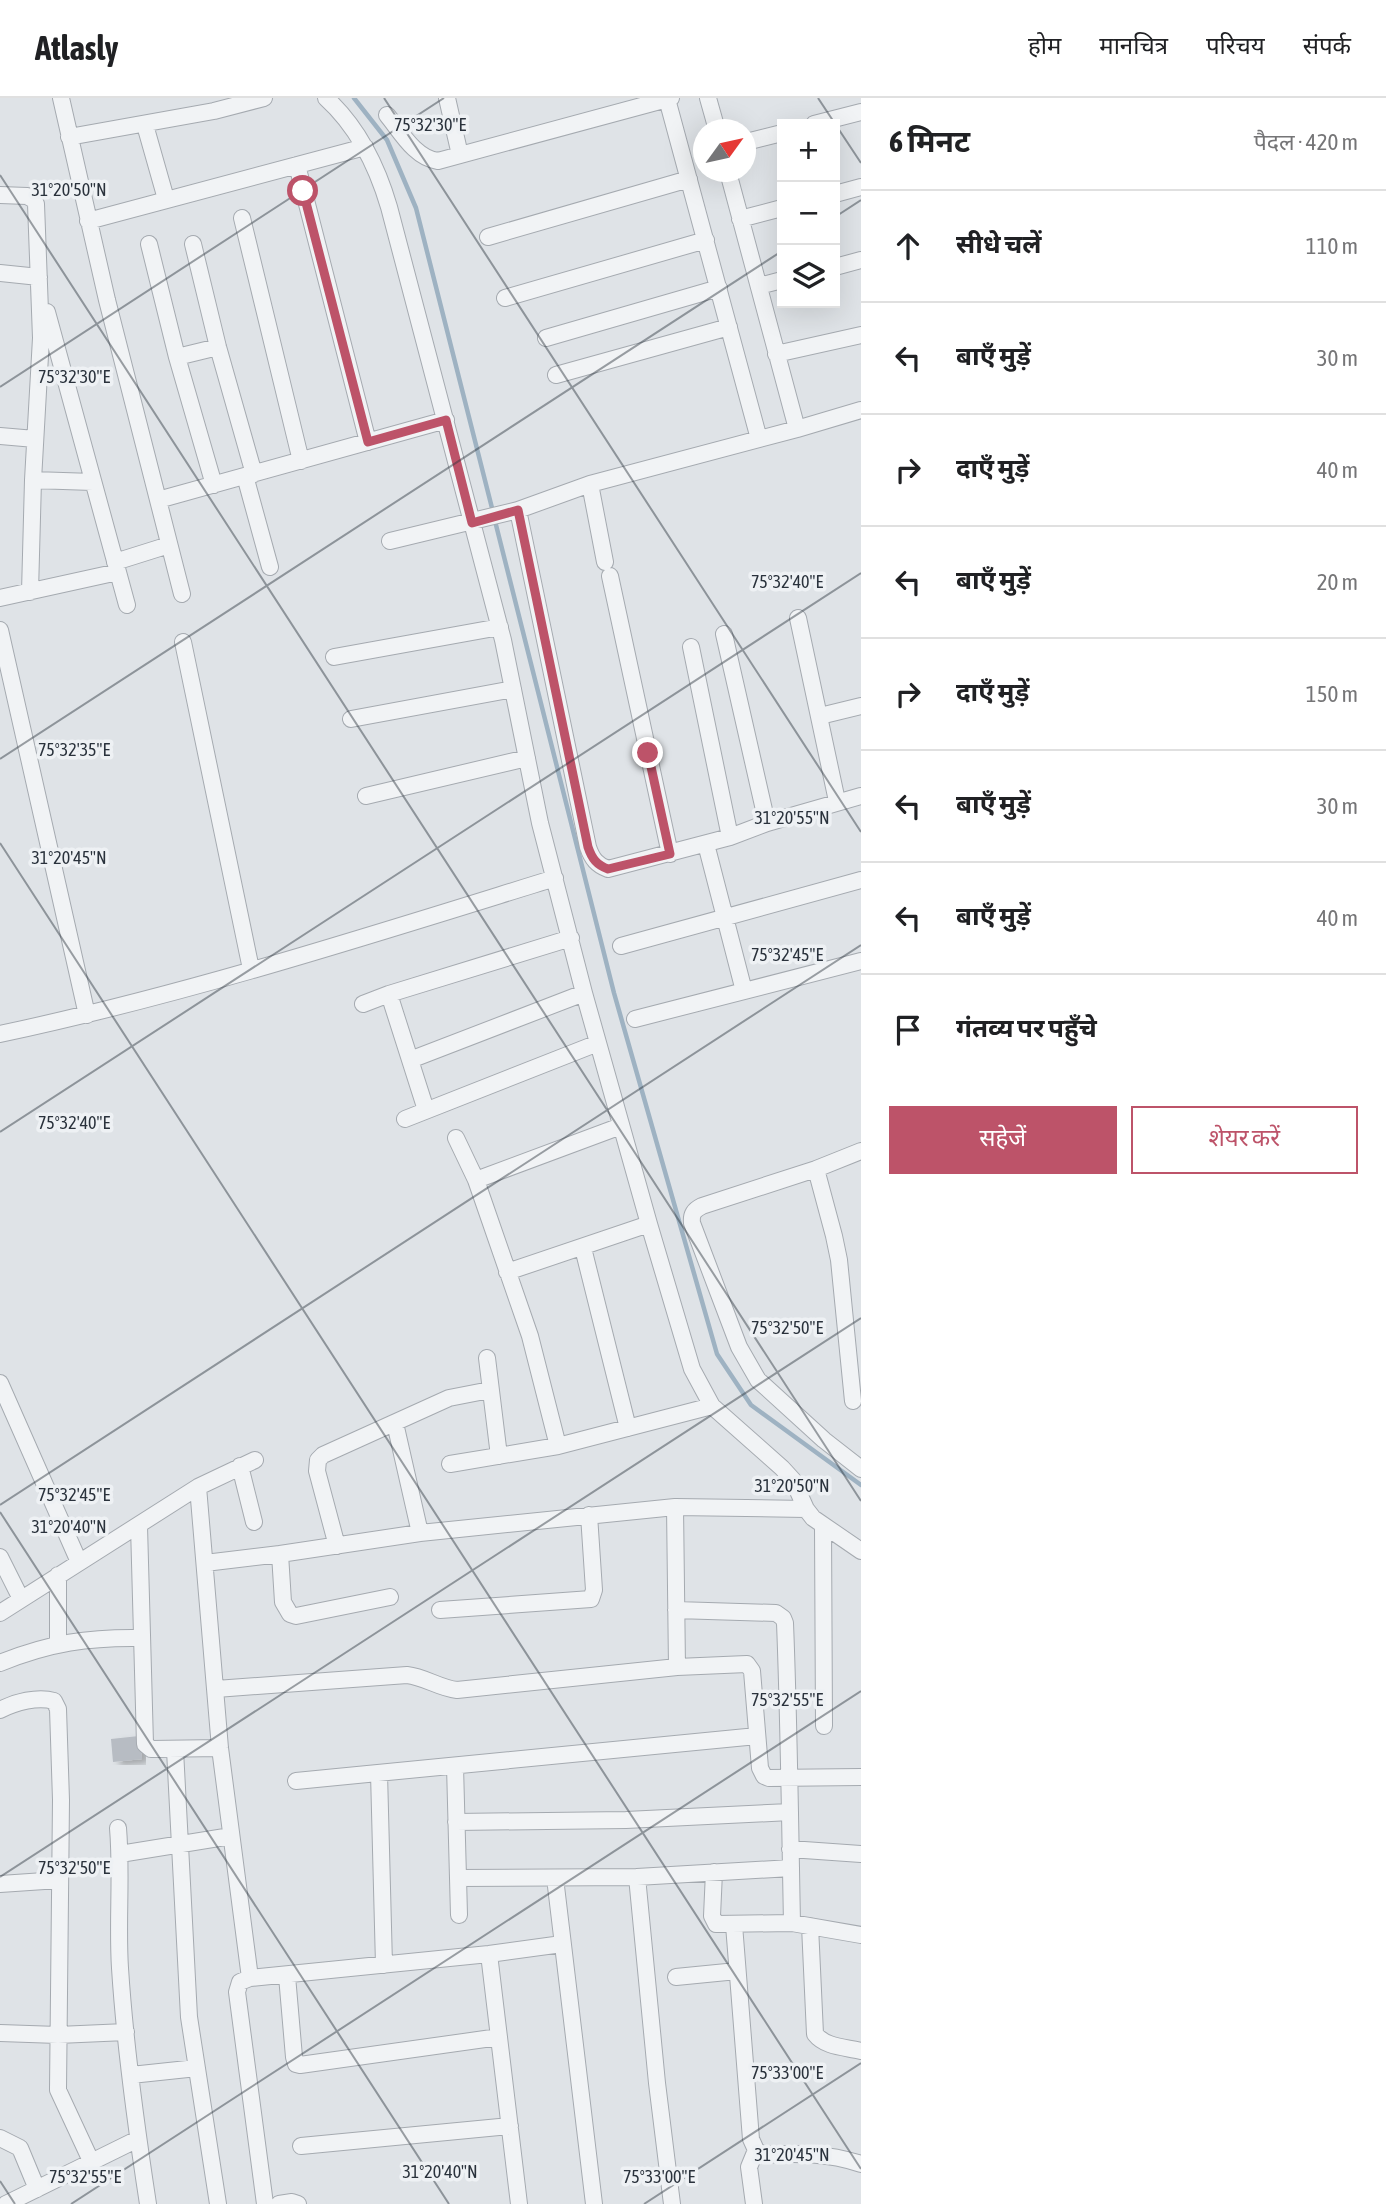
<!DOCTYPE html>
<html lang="hi">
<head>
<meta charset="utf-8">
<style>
	body { margin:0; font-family:"Asap Condensed","Noto Sans Devanagari",sans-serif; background:#f6f6f6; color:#202124 }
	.controls { position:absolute; right:21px; top:21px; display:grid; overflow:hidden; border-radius:0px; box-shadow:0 7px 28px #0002 }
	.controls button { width:63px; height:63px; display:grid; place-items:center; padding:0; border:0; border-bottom:2px solid #e0e0e0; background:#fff; color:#202124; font:35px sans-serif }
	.compass { position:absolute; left:693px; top:21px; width:63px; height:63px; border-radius:50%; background:#fff; box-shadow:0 7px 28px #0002; rotate:57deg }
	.stop { position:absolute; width:21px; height:21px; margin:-16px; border:5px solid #bd5369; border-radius:50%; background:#fff }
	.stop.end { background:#bd5369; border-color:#fff; box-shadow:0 2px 7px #0008 }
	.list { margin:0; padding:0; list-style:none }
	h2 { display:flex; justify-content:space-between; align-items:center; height:91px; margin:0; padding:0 28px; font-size:30px }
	h2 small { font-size:23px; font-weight:400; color:#757577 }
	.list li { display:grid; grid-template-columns:46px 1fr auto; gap:21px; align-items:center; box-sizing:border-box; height:112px; padding:0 28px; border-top:2px solid #e0e0e0 }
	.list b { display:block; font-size:26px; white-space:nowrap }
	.list em { font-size:23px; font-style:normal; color:#757577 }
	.actions { display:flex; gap:14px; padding:21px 28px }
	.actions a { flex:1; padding:16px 0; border:2px solid #bd5369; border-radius:0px; text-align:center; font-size:24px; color:#bd5369 }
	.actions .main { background:#bd5369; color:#fff }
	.icon { flex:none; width:38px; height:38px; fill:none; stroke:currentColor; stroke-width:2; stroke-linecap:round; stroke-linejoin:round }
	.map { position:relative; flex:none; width:861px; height:2106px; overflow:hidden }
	header { display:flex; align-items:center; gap:42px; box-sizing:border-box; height:98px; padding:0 35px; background:#fff; border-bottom:2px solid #e0e0e0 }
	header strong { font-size:33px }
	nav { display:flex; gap:38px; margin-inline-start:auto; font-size:24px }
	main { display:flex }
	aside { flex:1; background:#fff }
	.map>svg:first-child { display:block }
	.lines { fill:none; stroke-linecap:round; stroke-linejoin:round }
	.stream { stroke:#9eb2c2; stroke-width:4.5 }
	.building { fill:#b7bcc3; filter:url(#shadow) }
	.street-casing { stroke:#a5aab0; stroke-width:18 }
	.street { stroke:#f1f3f5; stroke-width:16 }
	.route { stroke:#bd5369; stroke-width:9 }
	.ticks { fill:none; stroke:#2a323c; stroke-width:2; stroke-opacity:0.45 }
	.ticks-label { font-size:18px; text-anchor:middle; fill:#2a323c; stroke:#eef1f4; stroke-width:7; stroke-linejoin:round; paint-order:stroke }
</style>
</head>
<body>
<header>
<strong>Atlasly</strong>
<nav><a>होम</a><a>मानचित्र</a><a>परिचय</a><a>संपर्क</a></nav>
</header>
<main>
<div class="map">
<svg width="861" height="2106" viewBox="0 0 861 2106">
	<defs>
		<filter id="shadow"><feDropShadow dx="7" dy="4" stdDeviation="3.5" flood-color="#0004"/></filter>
	</defs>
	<rect width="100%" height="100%" fill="#dfe3e7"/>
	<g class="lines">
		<!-- stream -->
		<path class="stream" d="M354 0 387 42 416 110 493 414
			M495 423 614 895 717 1256 751 1307 861 1387"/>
	</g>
	<!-- building -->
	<path class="building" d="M139 1638 142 1661 113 1664 111 1641Z"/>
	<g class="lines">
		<defs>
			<path id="street" d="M61 0 107 202 182 496
				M326 0C358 29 377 68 389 109L503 542 540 725 584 895 649 1126 692 1271 712 1308 782 1370 793 1382 806 1411 813 1420 861 1453
				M447 0 460 57
				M708 0 717 32
				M667 1 759 341
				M387 17C401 34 415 60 438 63L671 0
				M814 26 861 14
				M145 27 166 101
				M69 39 214 13 264 0
				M746 44 782 35
				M297 67 368 344
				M728 74 797 331
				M835 96 861 89
				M0 97 27 98 34 102 36 106 41 240 33 382 30 494
				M242 120 301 363
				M740 121 782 110
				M88 123 365 49
				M488 139 689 81
				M149 146 177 259 214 387
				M193 146 218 249 254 376
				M835 169 861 162
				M0 175 39 179
				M759 188 782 182
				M505 200 706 142
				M47 214 127 507
				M546 240 719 190
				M776 256 861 237
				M177 259 218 249
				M556 277 729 229
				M0 338 35 341
				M245 378 270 469
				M33 382 93 384
				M590 386 605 464
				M158 402 446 322
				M518 412 588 749C592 761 597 767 608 771L730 739 767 725 861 698
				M390 443 518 412 590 386 797 331 861 312
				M115 464 169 447
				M610 478 670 756
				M0 500 118 474
				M798 520 837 703
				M0 532 87 917
				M724 536 767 725
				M183 544 251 871
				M691 549 730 739
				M334 559 500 529
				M820 618 861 608
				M351 621 513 591
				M366 698 527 660
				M706 746 744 893
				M621 848 861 782
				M389 896 426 1012
				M363 906 389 896 571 840
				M635 921 861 863
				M0 936C188 896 371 837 555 780
				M410 962 584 895
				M405 1021 598 945
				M456 1040 476 1082 530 1238 558 1348
				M861 1053 816 1071 702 1108C694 1112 691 1116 692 1125L739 1249 758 1282 824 1342 861 1371
				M816 1071 834 1138 839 1162 853 1303
				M476 1082 621 1028
				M583 1150 628 1330
				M507 1174 649 1126
				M487 1260 499 1358
				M0 1285 79 1464
				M395 1325 420 1435
				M450 1366 558 1348 712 1308
				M240 1368 254 1424
				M198 1389 220 1650 250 1880
				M675 1409 677 1569
				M139 1428 145 1646 151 1651 220 1650
				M823 1429 824 1628
				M337 1448 317 1373 318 1362 323 1357 449 1300 490 1292
				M0 1459 21 1501
				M205 1465 280 1456
				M58 1477V1546
				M390 1499 296 1518 290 1516 283 1504 280 1456 420 1435 675 1409 806 1411
				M440 1512 591 1501 594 1492 589 1417
				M676 1512 776 1515 783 1520 785 1525C789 1625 790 1725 792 1825
				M0 1515 198 1389 255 1362
				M0 1565C49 1545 89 1539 142 1540
				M216 1591 407 1577C425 1579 439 1590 457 1592L677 1569 747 1566 752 1573 760 1670 764 1678 769 1680 861 1679
				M0 1612C15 1604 38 1598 54 1603L58 1611 61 1702 58 1992 91 2063
				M175 1652 189 1919 218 2106
				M455 1668 459 1817
				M379 1675 384 1867
				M296 1683 757 1638
				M456 1724 626 1722 790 1714
				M118 1730C122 1777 117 1824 120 1870 125 1949 136 2028 148 2106
				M790 1751 861 1756
				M120 1756 231 1738
				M714 1774 712 1818 716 1826 792 1825 861 1837
				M637 1779 657 1985 672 2106
				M458 1780 637 1779 791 1770
				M555 1780 594 2106
				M0 1786 59 1782
				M734 1827 751 2041 756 2052 763 2057C798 2055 828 2055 861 2066
				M810 1828 815 1936C825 1949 845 1949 861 1953
				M489 1856 519 2106
				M287 1878 294 1959 296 1966 300 1967 499 1939
				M676 1879 737 1873
				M0 1935 58 1937 126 1934
				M131 1977 197 1970
				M0 2040 20 2050 37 2091
				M301 2048 510 2028
				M6 2106 138 2041
				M265 2106 237 1894 240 1884 250 1880 489 1856 562 1846
				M279 2106 292 2104 298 2106
				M754 2106 749 2069 756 2052"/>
		</defs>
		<!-- street casing -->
		<use href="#street" class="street-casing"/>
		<!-- street -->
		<use href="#street" class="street"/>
	</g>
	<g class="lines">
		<!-- route -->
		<path class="route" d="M303 93 368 344 446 322 472 425 518 412 588 749C592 761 597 767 608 771L670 756 648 655"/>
	</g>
	<!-- ticks -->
	<path class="ticks" d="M384 0 861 734M818 0 861 65M0 77 861 1403M835 119 861 102M0 289 444 0M0 661 782 153M0 745 861 2071M0 1034 861 475M0 1407 861 847M0 1414 449 2106M0 1779 861 1220M0 2083 15 2106M71 2106 861 1593M644 2106 861 1965"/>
	<g class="ticks-label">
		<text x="430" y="33">75°32'30"E</text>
		<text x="69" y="98">31°20'50"N</text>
		<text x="74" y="285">75°32'30"E</text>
		<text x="787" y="490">75°32'40"E</text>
		<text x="74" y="658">75°32'35"E</text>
		<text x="792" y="726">31°20'55"N</text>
		<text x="69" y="766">31°20'45"N</text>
		<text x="787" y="863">75°32'45"E</text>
		<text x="74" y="1031">75°32'40"E</text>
		<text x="787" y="1236">75°32'50"E</text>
		<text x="792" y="1394">31°20'50"N</text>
		<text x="74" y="1403">75°32'45"E</text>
		<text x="69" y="1435">31°20'40"N</text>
		<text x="787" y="1608">75°32'55"E</text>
		<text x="74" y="1776">75°32'50"E</text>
		<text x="787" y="1981">75°33'00"E</text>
		<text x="792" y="2063">31°20'45"N</text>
		<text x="440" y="2080">31°20'40"N</text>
		<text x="85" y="2085">75°32'55"E</text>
		<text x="659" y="2085">75°33'00"E</text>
	</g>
</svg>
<div class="controls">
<button>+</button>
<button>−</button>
<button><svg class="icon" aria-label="layers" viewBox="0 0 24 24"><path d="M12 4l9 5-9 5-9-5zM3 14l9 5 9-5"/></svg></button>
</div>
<svg class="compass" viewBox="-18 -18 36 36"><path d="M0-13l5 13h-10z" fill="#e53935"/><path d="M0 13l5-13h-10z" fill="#757577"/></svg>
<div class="stop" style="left:303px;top:93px"></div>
<div class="stop end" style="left:648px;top:655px"></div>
</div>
<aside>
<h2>6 मिनट<small>पैदल · 420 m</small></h2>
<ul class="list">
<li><svg class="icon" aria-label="ahead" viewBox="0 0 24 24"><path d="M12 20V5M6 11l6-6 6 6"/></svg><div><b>सीधे चलें</b></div><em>110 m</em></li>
<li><svg class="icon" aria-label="left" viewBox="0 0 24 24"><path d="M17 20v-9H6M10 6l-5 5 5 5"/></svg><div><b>बाएँ मुड़ें</b></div><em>30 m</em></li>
<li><svg class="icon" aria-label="right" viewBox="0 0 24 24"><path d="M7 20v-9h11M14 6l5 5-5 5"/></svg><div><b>दाएँ मुड़ें</b></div><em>40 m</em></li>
<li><svg class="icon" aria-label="left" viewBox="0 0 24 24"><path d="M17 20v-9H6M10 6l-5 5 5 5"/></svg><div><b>बाएँ मुड़ें</b></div><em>20 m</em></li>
<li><svg class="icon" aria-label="right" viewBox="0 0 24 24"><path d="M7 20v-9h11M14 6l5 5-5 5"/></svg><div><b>दाएँ मुड़ें</b></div><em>150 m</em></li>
<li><svg class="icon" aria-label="left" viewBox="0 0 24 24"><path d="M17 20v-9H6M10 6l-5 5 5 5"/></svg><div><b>बाएँ मुड़ें</b></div><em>30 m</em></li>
<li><svg class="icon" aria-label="left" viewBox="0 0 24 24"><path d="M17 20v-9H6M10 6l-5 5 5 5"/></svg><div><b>बाएँ मुड़ें</b></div><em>40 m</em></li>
<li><svg class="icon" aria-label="arrive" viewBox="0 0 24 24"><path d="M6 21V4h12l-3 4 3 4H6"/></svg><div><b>गंतव्य पर पहुँचे</b></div></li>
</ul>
<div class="actions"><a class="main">सहेजें</a><a>शेयर करें</a></div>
</aside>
</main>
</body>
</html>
